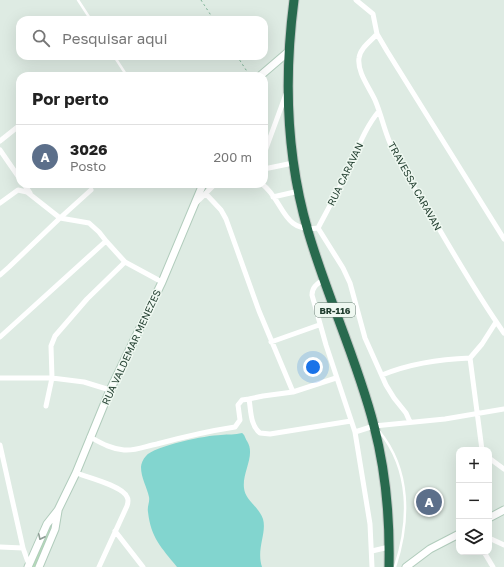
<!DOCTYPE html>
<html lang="pt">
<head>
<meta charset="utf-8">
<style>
	body { margin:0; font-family:"Golos Text",sans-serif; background:#f2f2f2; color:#222 }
	.controls { position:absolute; right:12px; bottom:12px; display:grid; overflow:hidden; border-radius:8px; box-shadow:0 4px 16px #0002 }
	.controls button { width:36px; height:36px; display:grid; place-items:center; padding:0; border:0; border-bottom:1px solid #e0e0e0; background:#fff; color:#222; font:20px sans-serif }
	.you { position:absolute; left:313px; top:367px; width:14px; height:14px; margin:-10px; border:3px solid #fff; border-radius:50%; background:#1a73e8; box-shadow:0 0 0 6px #1a73e833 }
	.badge { display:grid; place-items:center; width:26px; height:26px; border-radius:50%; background:#fc4f4c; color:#fff; font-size:13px; font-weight:700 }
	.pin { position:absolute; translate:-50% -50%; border:2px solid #fff; box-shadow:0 1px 4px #0006 }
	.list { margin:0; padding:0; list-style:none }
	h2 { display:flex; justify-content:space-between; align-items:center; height:52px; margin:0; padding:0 16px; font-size:17px }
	h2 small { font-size:13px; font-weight:400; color:#767676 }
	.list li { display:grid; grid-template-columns:26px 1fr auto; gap:12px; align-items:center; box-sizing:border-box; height:64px; padding:0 16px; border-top:1px solid #e0e0e0 }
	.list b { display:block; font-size:15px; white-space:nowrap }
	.list p { margin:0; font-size:13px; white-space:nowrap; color:#767676 }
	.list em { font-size:13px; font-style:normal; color:#767676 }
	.icon { flex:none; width:22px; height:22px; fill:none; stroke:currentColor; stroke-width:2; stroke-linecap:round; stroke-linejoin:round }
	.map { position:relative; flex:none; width:504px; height:567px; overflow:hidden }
	.search { position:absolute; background:#fff; box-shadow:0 4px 16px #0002; left:16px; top:16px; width:252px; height:44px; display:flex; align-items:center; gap:10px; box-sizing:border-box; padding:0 14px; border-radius:12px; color:#767676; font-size:15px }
	.panel { position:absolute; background:#fff; box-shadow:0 4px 16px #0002; left:16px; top:72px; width:252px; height:116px; border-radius:12px }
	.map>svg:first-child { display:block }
	.green { fill:#b5deb7 }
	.water { fill:#82d5cf }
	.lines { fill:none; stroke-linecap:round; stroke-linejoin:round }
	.secondary-casing { stroke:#b1ccbc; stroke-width:9 }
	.highway-casing { stroke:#c0c8c4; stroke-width:11 }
	.path { stroke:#7cb195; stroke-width:1; stroke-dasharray:2 3; stroke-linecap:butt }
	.lane { stroke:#fff; stroke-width:2.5 }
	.street { stroke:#fff; stroke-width:5 }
	.secondary { stroke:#fff; stroke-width:7 }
	.highway { stroke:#286a4e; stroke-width:9 }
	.oneway { stroke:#8f9e96 }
	.labels { text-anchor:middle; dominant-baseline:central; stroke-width:3; stroke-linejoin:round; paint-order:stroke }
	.shield { fill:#eff8f1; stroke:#5d7468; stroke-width:1 }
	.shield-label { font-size:9px; font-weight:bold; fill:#1f3c2d }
	.street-label { font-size:10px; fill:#1f3c2d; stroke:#eff8f1 }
</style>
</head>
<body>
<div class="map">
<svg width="504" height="567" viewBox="0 0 504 567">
	<rect width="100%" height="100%" fill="#deebe3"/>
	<!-- green -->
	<path class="green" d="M49 524 54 526 36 567H30Z"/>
	<!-- water -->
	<path class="water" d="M242 433C245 435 245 438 247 441 256 455 242 472 244 488 245 500 259 507 263 519 267 533 256 549 262 567H177C161 547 151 538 148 512 147 506 150 502 149 497 147 487 141 478 141 467 141 464 143 459 146 456 154 446 207 435 221 435 228 434 235 435 242 433Z"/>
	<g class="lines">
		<defs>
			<path id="secondary" d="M260 76 288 52
				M489 518 504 510
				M28 567 47 524 58 510 76 473 110 390 162 282 203 184
				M39 567 55 529 58 511
				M406 567 430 549 459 534"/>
			<path id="highway" d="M294 0C284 77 286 156 308 231 327 297 357 359 374 426 386 472 390 520 389 567"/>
		</defs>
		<!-- secondary casing -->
		<use href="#secondary" class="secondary-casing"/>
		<!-- highway casing -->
		<use href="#highway" class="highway-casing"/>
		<!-- path -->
		<path class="path" d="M201 0 214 20
			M237 56 250 76"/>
		<!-- lane -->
		<path class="lane" d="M78 0 91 20
			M114 56 127 76
			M379 431C411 470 410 521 395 567"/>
		<!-- street -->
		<path class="street" d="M356 0 373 14 377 34 387 51 504 239
			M377 34C371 41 360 48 359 58 357 72 369 87 375 100 381 114 384 129 390 143 404 172 421 200 438 227 459 263 480 299 504 333
			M0 141 20 125
			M0 150 20 179
			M264 154 286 94
			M264 169 293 163
			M24 184 30 193
			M262 184C284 200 282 234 318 228 328 209 338 191 347 172 357 151 364 129 379 111
			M206 194 221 210 226 219 259 311 293 392
			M273 197 299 191
			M0 203 18 190 27 192 60 218 89 223 99 232 106 241 125 262 162 282
			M196 203 215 184
			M318 228 343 268 350 283 365 338 386 385 394 398 406 413 410 422
			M0 275 9 267 60 218 91 190
			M324 279C317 284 312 287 312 295L326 345 355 432 370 524 372 567
			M0 337 106 241
			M271 342 319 325
			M382 375C409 364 440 359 470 358
			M0 378H52L84 382 110 390
			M336 378 293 392 263 396 249 399C251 410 250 425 260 433L270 434 351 421
			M46 406 52 378 51 346 55 336 87 299 125 262
			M355 432 374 426 445 419 504 409
			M90 437C101 443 111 449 124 450 136 451 146 446 157 444 183 437 209 431 235 427L240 420 238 405 242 400 249 399
			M0 445 23 548 29 565
			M482 450 470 358 482 344 496 322
			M489 458 504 469
			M76 473C87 477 123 486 127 497 129 500 128 503 127 506L99 567
			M115 531 143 567
			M489 538 504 545
			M0 547 23 548
			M372 551 389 547
			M484 552 493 567"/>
		<!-- secondary -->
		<use href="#secondary" class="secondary"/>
		<!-- highway -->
		<use href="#highway" class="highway"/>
	</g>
	<!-- one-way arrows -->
	<defs><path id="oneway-chevron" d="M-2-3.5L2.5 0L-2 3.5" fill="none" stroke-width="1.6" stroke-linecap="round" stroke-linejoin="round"/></defs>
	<use class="oneway" href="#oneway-chevron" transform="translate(41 537) rotate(115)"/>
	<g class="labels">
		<!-- shield labels -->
		<rect class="shield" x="315" y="303" width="40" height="14" rx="3"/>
		<g class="shield-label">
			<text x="335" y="310">BR-116</text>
		</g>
		<!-- street labels -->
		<g class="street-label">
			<text transform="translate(345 174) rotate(-64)">RUA CARAVAN</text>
			<text transform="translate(415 186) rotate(61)">TRAVESSA CARAVAN</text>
			<text transform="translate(131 347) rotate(-65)">RUA VALDEMAR MENEZES</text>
		</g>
	</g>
</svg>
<div class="controls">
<button>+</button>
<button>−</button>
<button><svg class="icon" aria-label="layers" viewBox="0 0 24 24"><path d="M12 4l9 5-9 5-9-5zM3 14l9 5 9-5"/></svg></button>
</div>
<div class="you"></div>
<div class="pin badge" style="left:429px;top:502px;background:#5c6f8a">A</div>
<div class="search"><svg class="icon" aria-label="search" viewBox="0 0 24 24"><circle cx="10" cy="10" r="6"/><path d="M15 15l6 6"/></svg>Pesquisar aqui</div>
<section class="panel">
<h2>Por perto<small></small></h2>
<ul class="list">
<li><span class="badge" style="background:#5c6f8a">A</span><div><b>3026</b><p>Posto</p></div><em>200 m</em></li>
</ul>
</section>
</div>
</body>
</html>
